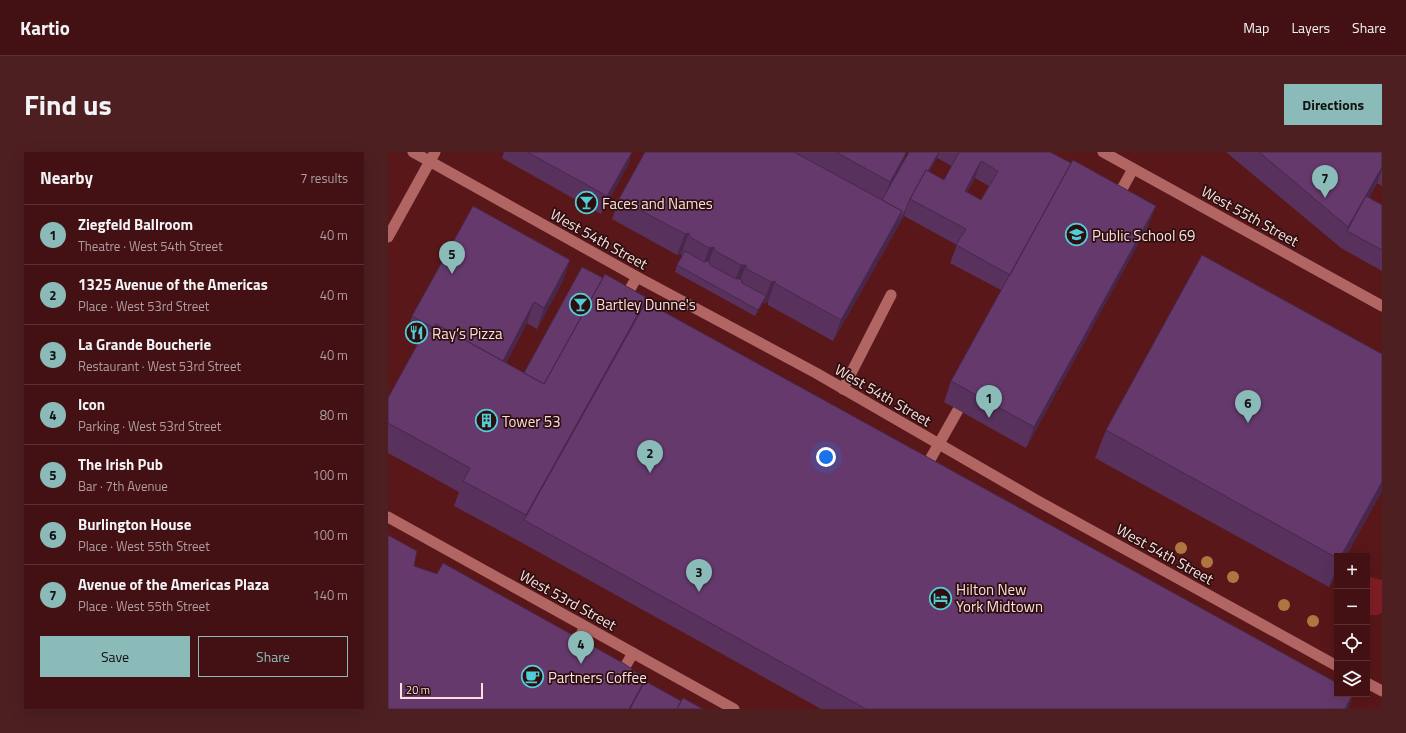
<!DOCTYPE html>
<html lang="en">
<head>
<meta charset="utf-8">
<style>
	body { margin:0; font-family:"Titillium Web",sans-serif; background:#4d1f21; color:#f1f3f6 }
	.controls { position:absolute; right:12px; bottom:12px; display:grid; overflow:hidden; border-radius:0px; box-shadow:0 4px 16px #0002 }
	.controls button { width:36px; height:36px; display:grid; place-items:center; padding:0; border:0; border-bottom:1px solid #5b3133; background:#431113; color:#f1f3f6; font:20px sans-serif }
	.scale { position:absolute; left:12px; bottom:10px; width:83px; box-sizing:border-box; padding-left:4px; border:2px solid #f9dfdd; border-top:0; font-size:11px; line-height:14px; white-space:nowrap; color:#f9dfdd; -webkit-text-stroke:3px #2d0f0f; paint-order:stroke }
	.you { position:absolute; left:438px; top:305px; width:14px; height:14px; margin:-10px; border:3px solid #fff; border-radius:50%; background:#1a73e8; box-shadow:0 0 0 6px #1a73e833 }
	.badge { display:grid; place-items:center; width:26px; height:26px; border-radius:50%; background:#8bbbb9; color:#111; font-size:13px; font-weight:700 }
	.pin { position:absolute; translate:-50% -33px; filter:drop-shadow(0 1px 2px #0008) }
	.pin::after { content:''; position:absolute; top:21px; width:14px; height:12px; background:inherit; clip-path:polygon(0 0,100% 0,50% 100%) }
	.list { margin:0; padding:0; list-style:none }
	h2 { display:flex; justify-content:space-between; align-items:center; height:52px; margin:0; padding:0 16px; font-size:17px }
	h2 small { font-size:13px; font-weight:400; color:#af9da0 }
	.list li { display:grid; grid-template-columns:26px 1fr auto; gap:12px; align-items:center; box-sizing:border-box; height:60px; padding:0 16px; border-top:1px solid #5b3133 }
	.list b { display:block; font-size:15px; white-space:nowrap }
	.list p { margin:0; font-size:13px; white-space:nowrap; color:#af9da0 }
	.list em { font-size:13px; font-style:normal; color:#af9da0 }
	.actions { display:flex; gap:8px; padding:12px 16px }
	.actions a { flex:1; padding:9px 0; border:1px solid #8bbbb9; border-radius:0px; text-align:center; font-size:14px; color:#8bbbb9 }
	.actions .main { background:#8bbbb9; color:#111 }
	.icon { flex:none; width:22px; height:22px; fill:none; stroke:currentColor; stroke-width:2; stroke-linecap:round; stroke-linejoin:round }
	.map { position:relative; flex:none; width:994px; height:557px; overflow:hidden; border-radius:0px }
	header { display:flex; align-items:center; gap:24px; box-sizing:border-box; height:56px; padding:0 20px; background:#431113; border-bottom:1px solid #5b3133 }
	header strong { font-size:19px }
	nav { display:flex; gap:22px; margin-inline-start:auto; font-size:14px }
	.intro { display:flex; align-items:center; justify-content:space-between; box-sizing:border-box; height:96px; padding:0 24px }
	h1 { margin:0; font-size:28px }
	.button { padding:10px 18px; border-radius:0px; background:#8bbbb9; color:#111; font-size:14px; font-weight:700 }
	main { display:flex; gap:24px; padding:0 24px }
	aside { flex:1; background:#431113; border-radius:0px; box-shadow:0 4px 16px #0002 }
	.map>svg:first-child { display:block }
	.water { fill:#7f1e24 }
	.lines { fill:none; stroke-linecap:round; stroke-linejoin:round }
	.service { stroke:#b26664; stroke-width:11 }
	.minor { stroke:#b26664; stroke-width:11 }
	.secondary { stroke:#b26664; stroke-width:11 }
	.tree { fill:#af7641 }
	.wall { fill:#58315d; fill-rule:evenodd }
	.shaded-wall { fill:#47284c }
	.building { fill:#66396c; stroke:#47284c; fill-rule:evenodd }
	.labels { text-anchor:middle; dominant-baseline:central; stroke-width:3.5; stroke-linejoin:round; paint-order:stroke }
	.poi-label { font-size:15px; fill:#f9dfdd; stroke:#2d0f0f; text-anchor:start }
	.street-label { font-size:15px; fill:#f9dfdd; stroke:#2d0f0f }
</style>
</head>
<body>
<header>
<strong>Kartio</strong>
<nav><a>Map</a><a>Layers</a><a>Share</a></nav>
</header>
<div class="intro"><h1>Find us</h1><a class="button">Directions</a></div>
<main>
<aside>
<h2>Nearby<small>7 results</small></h2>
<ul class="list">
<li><span class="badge">1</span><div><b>Ziegfeld Ballroom</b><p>Theatre · West 54th Street</p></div><em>40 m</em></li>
<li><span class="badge">2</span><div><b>1325 Avenue of the Americas</b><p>Place · West 53rd Street</p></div><em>40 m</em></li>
<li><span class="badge">3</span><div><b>La Grande Boucherie</b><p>Restaurant · West 53rd Street</p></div><em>40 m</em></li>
<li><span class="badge">4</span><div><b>Icon</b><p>Parking · West 53rd Street</p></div><em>80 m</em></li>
<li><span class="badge">5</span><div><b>The Irish Pub</b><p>Bar · 7th Avenue</p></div><em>100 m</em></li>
<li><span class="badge">6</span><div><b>Burlington House</b><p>Place · West 55th Street</p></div><em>100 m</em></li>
<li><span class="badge">7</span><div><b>Avenue of the Americas Plaza</b><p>Place · West 55th Street</p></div><em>140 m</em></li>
</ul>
<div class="actions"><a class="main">Save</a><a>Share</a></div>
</aside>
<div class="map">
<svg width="994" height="557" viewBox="0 0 994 557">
	<rect width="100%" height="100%" fill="#591719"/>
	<!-- water -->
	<path class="water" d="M982 425 994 428V461L989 463H979V426Z"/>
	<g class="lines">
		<!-- service -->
		<path class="service" d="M728 48 745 17
			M235 149 249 125
			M455 237 503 143
			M535 320 570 258
			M184 499 197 475
			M231 525 245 501"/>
		<!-- minor -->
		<path class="minor" d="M715 0 994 154"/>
		<!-- secondary -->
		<path class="secondary" d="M25 0 249 125 428 221 648 348 949 514
			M0 85 47 0
			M0 365 346 557
			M979 531 994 539"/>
	</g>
	<!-- trees -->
	<g class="tree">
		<circle cx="793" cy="396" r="6"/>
		<circle cx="819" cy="410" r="6"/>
		<circle cx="845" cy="425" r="6"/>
		<circle cx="896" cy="453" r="6"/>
		<circle cx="925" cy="469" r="6"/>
	</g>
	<!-- wall -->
	<path class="wall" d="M116 0H244L240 13 213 62 114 6Z
		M257 0H517L518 1 513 14 521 0H662L760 74 638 296 556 250 563 229 613 138 562 111 569 93 516 64 445 189 380 153V150L375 151 367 164 287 120 289 113 294 105 293 102 289 103 224 67 231 47ZM549 6 564 14 556 28 541 19ZM587 26 601 34 593 48 579 40Z
		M838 0H994V34L989 31 981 46 994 53V119L953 96Z
		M175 129 149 177 139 171 118 211 136 221 258 150 965 542 960 557H433L129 388 66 354 71 340 0 301V246L30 192 17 185 24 164Z
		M994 202V339L958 404H949V421L941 435 707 306 718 278Z"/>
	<!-- shaded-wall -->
	<path class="shaded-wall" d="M244 0 240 13 213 62 219 44Z
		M551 0 549 6 525 48 524 47Z
		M518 1 511 22 494 51 502 30Z
		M593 9 587 26 570 56 577 39Z
		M994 15V17L989 31 962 80 959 79 960 75Z
		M768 54 760 74 638 296 646 275Z
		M518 57 516 64 445 189 453 168 514 59Z
		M301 81 293 102 289 103 297 82Z
		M326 95 319 116 314 117 321 96Z
		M182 108 175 129 149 177 156 156Z
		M353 113H358L350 134H345Z
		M387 129 380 150 375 151 367 164 370 158 378 144 383 130Z
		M259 146 250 171 136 368 138 363Z
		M146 150 139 171 105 234 113 213Z
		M994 330V339L958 404H953Z
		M949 414V421L941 435Z
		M965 542 960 557H957Z"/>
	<!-- building -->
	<path class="building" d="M139 0H244L219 44Z
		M257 0H406L514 59 453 168 388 132 387 129 383 130 359 117 358 113H353L327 99 326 95 321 96 302 85 301 81 297 82 231 47Z
		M448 0H517L518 1 502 30Z
		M521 0H551L540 19 538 18 522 47 518 57 509 73 514 59 494 48Z
		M571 0H662L683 11 622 123 568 93 578 77 522 47 538 18 556 28ZM593 9 610 19 593 48 577 39Z
		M871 0H994V15L960 75Z
		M685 8 768 54 646 275 563 229Z
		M978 44 994 53V98L959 79Z
		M85 54 182 108 156 156 146 150 115 209 48 172 46 176 24 164Z
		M297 99 316 110 321 109 322 113 348 127H353L354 131 378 144 370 158 289 113Z
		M814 103 994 202V330L953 404H949V406L718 278Z
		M194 115 215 126 156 232 136 221Z
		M217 122 259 146 138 363 75 329 82 316 0 271V246L38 177 44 180 48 172 156 232Z
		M258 150 949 531V542H965L957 557H478L136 368Z
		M0 383 29 399 26 414 49 422 55 411 235 511 244 517V518L258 526 241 557H0Z
		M257 529 293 549 289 557H242Z
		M295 546 315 557H289Z"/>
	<!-- icons -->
	<defs>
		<symbol id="bar-ring" viewBox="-11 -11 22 22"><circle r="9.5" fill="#2d0f0f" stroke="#52ccd5" stroke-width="1.5"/><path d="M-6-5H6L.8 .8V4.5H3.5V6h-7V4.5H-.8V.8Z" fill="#52ccd5"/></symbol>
		<symbol id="school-ring" viewBox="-11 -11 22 22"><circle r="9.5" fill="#2d0f0f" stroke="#52ccd5" stroke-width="1.5"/><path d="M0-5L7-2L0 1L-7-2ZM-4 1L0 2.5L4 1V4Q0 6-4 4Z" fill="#52ccd5"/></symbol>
		<symbol id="restaurant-ring" viewBox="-11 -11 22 22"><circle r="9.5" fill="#2d0f0f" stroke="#52ccd5" stroke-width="1.5"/><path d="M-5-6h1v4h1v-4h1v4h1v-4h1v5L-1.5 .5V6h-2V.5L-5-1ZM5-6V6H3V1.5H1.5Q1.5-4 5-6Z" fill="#52ccd5"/></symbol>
		<symbol id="building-ring" viewBox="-11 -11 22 22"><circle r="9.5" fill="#2d0f0f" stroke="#52ccd5" stroke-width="1.5"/><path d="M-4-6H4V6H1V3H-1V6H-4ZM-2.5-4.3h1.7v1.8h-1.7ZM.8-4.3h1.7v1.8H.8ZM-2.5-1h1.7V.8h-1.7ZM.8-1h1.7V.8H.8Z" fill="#52ccd5"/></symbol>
		<symbol id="hotel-ring" viewBox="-11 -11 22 22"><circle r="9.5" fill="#2d0f0f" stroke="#52ccd5" stroke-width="1.5"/><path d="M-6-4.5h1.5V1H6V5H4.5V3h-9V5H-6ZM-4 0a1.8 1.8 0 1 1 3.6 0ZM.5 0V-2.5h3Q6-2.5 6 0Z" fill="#52ccd5"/></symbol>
		<symbol id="cafe-ring" viewBox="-11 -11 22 22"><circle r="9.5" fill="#2d0f0f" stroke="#52ccd5" stroke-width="1.5"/><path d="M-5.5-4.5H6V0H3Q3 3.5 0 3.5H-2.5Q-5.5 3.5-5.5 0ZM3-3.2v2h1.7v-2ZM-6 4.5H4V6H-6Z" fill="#52ccd5"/></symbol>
	</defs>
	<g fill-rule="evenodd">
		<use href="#bar-ring" x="186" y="38" width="25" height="25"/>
		<use href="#school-ring" x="676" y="70" width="25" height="25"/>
		<use href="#bar-ring" x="180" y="140" width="25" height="25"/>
		<use href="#restaurant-ring" x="16" y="168" width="25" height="25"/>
		<use href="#building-ring" x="86" y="256" width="25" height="25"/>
		<use href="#hotel-ring" x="540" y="434" width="25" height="25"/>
		<use href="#cafe-ring" x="132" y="512" width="25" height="25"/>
	</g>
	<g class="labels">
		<!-- poi labels -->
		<g class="poi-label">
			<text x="214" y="51">Faces and Names</text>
			<text x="704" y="83">Public School 69</text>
			<text x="208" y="152">Bartley Dunne's</text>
			<text x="44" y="181">Ray’s Pizza</text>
			<text x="114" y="269">Tower 53</text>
			<text x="568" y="437">Hilton New<tspan x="568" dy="17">York Midtown</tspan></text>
			<text x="160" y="525">Partners Coffee</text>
		</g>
		<!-- street labels -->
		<g class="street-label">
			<text transform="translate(862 64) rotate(29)">West 55th Street</text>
			<text transform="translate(211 87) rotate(29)">West 54th Street</text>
			<text transform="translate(495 243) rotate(30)">West 54th Street</text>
			<text transform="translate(777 402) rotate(29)">West 54th Street</text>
			<text transform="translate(180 448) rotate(29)">West 53rd Street</text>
		</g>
	</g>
</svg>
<div class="controls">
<button>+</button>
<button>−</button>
<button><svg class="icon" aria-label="locate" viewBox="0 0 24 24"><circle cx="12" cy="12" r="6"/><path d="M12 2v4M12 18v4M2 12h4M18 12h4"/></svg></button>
<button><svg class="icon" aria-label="layers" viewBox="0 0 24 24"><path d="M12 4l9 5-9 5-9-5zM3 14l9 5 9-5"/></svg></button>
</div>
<div class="scale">20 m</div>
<div class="you"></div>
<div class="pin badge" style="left:601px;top:266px">1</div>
<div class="pin badge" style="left:262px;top:321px">2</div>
<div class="pin badge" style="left:311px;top:440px">3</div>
<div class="pin badge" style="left:193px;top:512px">4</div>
<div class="pin badge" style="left:64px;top:122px">5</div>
<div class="pin badge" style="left:860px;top:271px">6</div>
<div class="pin badge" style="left:937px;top:46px">7</div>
</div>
</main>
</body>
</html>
